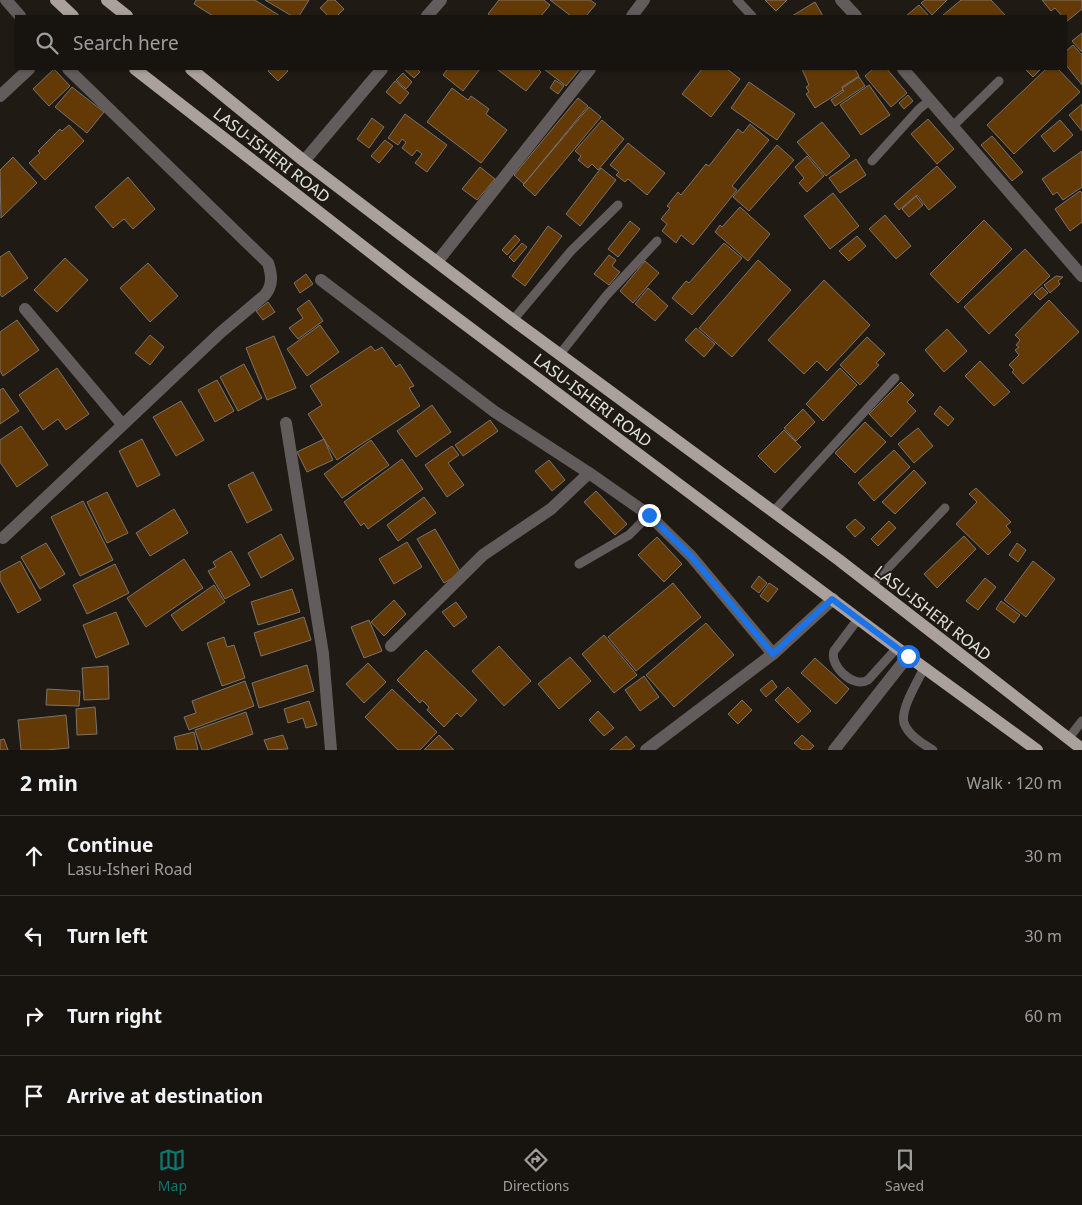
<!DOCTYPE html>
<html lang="en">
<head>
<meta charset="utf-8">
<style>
	body { margin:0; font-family:"Noto Sans",sans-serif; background:#201d18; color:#f1f3f6 }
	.stop { position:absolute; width:15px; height:15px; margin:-11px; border:4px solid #1a73e8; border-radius:50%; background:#fff }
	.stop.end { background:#1a73e8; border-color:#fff; box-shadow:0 1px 5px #0008 }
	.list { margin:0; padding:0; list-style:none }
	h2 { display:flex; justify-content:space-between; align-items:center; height:65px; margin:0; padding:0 20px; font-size:21px }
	h2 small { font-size:16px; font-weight:400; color:#9e9e9e }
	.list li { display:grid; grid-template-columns:32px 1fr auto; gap:15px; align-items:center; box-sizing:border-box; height:80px; padding:0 20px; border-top:1px solid #36332f }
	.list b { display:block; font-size:19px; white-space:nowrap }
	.list p { margin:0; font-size:16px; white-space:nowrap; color:#9e9e9e }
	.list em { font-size:16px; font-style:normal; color:#9e9e9e }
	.icon { flex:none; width:28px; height:28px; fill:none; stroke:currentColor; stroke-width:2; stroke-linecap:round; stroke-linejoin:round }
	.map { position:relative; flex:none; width:1082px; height:750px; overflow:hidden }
	.search { position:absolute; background:#17140f; box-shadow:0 1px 4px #0004; left:15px; right:15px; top:15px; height:55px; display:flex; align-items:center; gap:12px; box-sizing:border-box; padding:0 18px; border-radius:0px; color:#9e9e9e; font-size:19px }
	.sheet { height:385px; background:#17140f }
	nav { display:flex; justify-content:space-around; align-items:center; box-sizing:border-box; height:70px; border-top:1px solid #36332f; background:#17140f; font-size:14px; color:#9e9e9e }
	nav a { display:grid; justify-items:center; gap:2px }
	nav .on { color:#0f766e }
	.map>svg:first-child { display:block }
	.building { fill:#633a06; stroke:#7a736c }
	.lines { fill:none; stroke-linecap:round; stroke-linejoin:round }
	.service { stroke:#625d5c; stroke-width:9 }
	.minor { stroke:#625d5c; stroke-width:12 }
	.primary { stroke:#aaa19d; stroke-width:12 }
	.route { stroke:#1a73e8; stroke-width:6 }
	.labels { text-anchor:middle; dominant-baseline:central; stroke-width:4; stroke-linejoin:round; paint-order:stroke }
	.street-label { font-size:16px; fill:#e6e3de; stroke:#1f1a14 }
</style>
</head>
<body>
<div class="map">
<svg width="1082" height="750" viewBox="0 0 1082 750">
	<rect width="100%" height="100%" fill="#1f1a14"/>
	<!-- building -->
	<path class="building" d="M196 0H255L280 16H213L194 4Z
		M265 0H309L299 16H292Z
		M328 0H335L344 9 337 16H328L320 8Z
		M499 0H544L550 5 541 16H491L488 14Z
		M550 0H590L596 4 586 16H571Z
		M765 0H787L776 11Z
		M925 0H947L932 15 921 3Z
		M961 0H991L1006 16H942Z
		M1042 0H1082V9L1066 22V16H1062L1055 8 1051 11Z
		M815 2 823 16H792Z
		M919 5 929 16H906Z
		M1082 33V52L1072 41Z
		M1073 45 1082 55V85L1066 65V51Z
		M54 69 70 86 49 106 33 89Z
		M270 69H286L288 71 278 81 268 71Z
		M404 69H417L420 72 414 78Z
		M445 69H480L463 91 443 75 447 70Z
		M499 69H538L541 72 526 91 498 70Z
		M544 69H580L566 86Z
		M702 69H727L740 79 711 117 682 94Z
		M802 69H855L859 76 842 87 843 90 815 108 806 94 809 92 806 87 809 85Z
		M873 69H887L907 93 891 107 865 76Z
		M1025 69H1041L1033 77Z
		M1046 69H1058L1080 92 1014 154 987 125Z
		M403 73 412 82 406 89 396 80Z
		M859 77 865 86 835 106 831 100 844 91 842 88Z
		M555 80 564 86 558 94 550 88Z
		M395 81 409 93 400 104 386 92Z
		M749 82 795 114 777 140 731 108Z
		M869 85 890 115 861 135 840 105Z
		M72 87 104 112 87 133 55 107Z
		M452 88 468 100 471 96 489 109 486 114 507 130 481 163 427 122Z
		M908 95 913 101 904 109 899 103Z
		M578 98 588 106 524 184 514 175Z
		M1082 104V131L1069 115Z
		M589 107 601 117 535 196 523 185Z
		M405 114 447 145 427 172 415 163 422 154 417 150 412 156 402 148 406 142 402 139 398 145 388 138Z
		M372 118 384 127 369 148 357 139Z
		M928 119 954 149 937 164 911 134Z
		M602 120 624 139 598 170 592 164 588 168 578 160 581 156 575 151Z
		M1060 120 1073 135 1054 152 1041 136Z
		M822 122 850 156 826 176 797 142Z
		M750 124 769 140 732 186 737 190 693 245 681 235 676 243 662 231 667 224 661 219 670 208 667 206 678 192 681 195 706 164 709 166 738 129 743 133Z
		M69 125 84 141 45 180 29 163 40 153 38 151 60 129 62 131Z
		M992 136 1023 172 1012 181 981 145Z
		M385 140 393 146 379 163 371 156Z
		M628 143 665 173 647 195 628 179 625 182 616 175 619 172 610 165Z
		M777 145 794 160 749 211 733 197Z
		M1082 151V187L1063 200 1057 192 1053 195 1042 179Z
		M807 156 824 176 807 192 799 183 804 178 795 167Z
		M13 157 37 183 1 218 0 170Z
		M856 159 866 175 840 193 829 178Z
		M937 166 956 187 929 210 917 195 899 210 894 204Z
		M480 167 495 179 477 200 462 189Z
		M601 168 616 180 580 226 566 214Z
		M128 177 155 209 133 229 124 219 113 228 95 207Z
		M1080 191 1082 193V222L1070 231 1055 209Z
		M833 193 859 226 830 249 804 216Z
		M916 196 923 205 909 217 902 209Z
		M740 207 770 234 748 261 715 232 720 225 722 227Z
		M885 215 911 246 896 259 869 229Z
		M984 220 1012 249 958 303 930 274Z
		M630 221 640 229 618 257 608 249Z
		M548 226 562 236 525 286 512 276Z
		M515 235 520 240 507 255 502 250Z
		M857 236 866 246 849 261 839 251Z
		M522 243 527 247 514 262 509 257Z
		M724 243 742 258 692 315 672 298 686 281 689 283Z
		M1025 249 1050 276 989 334 964 307Z
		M9 251 28 278 2 297 0 294V257Z
		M609 255 616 260 612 266 620 272 609 285 594 274Z
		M65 258 88 280 57 312 34 290Z
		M758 260 791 290 732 357 699 328Z
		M645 261 659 273 633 303 620 291Z
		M148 263 178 296 150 322 120 288Z
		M306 274 313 284 300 293 294 283Z
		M1056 276 1063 277 1058 281 1060 284 1050 293 1044 285Z
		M824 280 870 325 827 371 817 361 804 374 768 340Z
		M1042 287 1048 293 1040 300 1034 294Z
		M648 288 668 306 655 321 635 304Z
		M309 300 323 321 298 339 289 328 303 318 297 309Z
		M1049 300 1079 332 1023 384 1012 372 1014 370 1009 365 1019 355 1015 350 1019 347 1016 345 1020 340 1015 335Z
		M268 302 275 312 263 320 256 311Z
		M17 320 39 350 3 376 0 371V332Z
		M320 325 339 352 307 376 287 349Z
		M696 328 715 344 704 357 685 340Z
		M947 329 967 351 944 372 925 350Z
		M150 335 164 347 150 365 135 353Z
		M274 336 296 388 267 400 246 348Z
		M867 337 885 354 876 363 879 365 860 385 840 365Z
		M371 346 375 351 382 347 396 367 400 364 414 386 409 388 420 406 337 460 308 414 322 405 310 386Z
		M980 361 1010 392 994 406 965 376Z
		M244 364 262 398 238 411 220 377Z
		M57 368 89 414 66 430 58 419 43 430 19 395Z
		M840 368 857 385 823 421 806 404Z
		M217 380 234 411 215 422 198 390Z
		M901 382 914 395 907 402 916 411 891 437 869 414Z
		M3 388 19 411 0 424V390Z
		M181 401 204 440 176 456 153 417Z
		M432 405 451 432 416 457 397 431Z
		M940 406 954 419 948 426 934 414Z
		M803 409 815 422 796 441 784 428Z
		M490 420 498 431 463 456 455 445Z
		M865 422 886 442 855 473 835 453Z
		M21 426 48 465 17 487 0 462V440Z
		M918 428 933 446 914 463 898 444Z
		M784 430 801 447 775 473 758 456Z
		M142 439 160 475 137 487 119 451Z
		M324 439 333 460 307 472 297 452Z
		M371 440 389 465 342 498 324 474Z
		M452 446 459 455 448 463 464 485 447 497 425 465Z
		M894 450 910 467 874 501 858 483Z
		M402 459 423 489 368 529 364 523 361 526 344 502Z
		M549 460 565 480 552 491 535 471Z
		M914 470 926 483 895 514 882 502Z
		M253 472 272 510 247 523 228 485Z
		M976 488 1011 522 1006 526 1011 532 988 555 956 524 977 502 969 494Z
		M596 491 627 524 615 535 584 502Z
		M107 492 128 533 107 543 87 502Z
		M424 497 436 513 398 541 387 525Z
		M83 501 113 560 80 576 51 517Z
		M174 509 188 533 150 556 136 533Z
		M855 519 865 528 855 537 846 527Z
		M889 521 896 528 878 546 871 539Z
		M435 529 461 573 444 583 417 539Z
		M281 534 294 559 261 578 248 553Z
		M964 536 976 549 937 588 924 574Z
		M657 537 682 564 664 582 638 555Z
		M407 542 422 567 394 584 379 559Z
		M46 543 65 574 40 589 21 557Z
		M1017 543 1026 550 1018 562 1009 555Z
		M231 551 250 585 225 599 208 571 216 567 213 562Z
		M184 559 203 588 146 627 127 598Z
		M20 561 41 600 18 613 0 580V572Z
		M1033 561 1055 579 1026 617 1004 600Z
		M115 564 129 593 87 614 73 585Z
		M759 576 767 583 759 593 751 587Z
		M985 578 996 587 978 610 966 601Z
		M673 583 701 617 636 671 608 637Z
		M769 583 778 589 768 602 760 596Z
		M214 585 225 602 182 631 171 615Z
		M292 589 300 612 258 625 251 602Z
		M394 600 406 614 384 636 371 622Z
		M1001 601 1020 615 1014 623 996 609Z
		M456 602 467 617 454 627 442 612Z
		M116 612 129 644 96 658 83 625Z
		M304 617 311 640 261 656 254 633Z
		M369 620 382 651 364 658 351 627Z
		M706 623 734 655 674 707 646 675Z
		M604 635 637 675 614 693 582 654Z
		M224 637 227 647 234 645 245 678 222 686 207 643Z
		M499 646 531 681 504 706 472 671Z
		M426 650 477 700 461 717 457 713 444 727 427 710 429 707 422 700 420 703 397 680Z
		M570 657 591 681 559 709 538 684Z
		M815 658 849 689 836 704 801 673Z
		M368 663 386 682 364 703 346 684Z
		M307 665 314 691 259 708 252 683Z
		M108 666 109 699 84 700 82 668Z
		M644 676 659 697 640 711 625 690Z
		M772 680 777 687 766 697 760 690Z
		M245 681 254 706 189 730 184 717 196 713 192 701Z
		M788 687 811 711 798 723 775 700Z
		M47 689 80 691 79 706 46 705Z
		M392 689 437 732 420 750H398L365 717Z
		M742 700 752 710 738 724 728 714Z
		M309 701 317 725 306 728 303 718 288 723 284 709Z
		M95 707 97 734 77 735 76 709Z
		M598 711 614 728 604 736 589 720Z
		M246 712 253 734 207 750H202L195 730Z
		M66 715 69 748 46 750H21L18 720Z
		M194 732 198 750H177L174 737Z
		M283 735 288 749 268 750 264 740Z
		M439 735 454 750H424Z
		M802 735 814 746 810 750H802L794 743Z
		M626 736 635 746 630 750H610Z
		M4 739 8 750H0V740Z"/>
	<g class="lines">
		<!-- service -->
		<path class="service" d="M737 0 752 16
			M953 126 999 81
			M872 161 919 109 930 100
			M513 320 571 251 618 205
			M560 354 606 296 657 241
			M773 512 895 378
			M579 564 629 535 649 515
			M871 586 945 508
			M858 619 834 651C829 665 853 689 868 680L897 648
			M924 668C918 681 900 709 904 723 908 735 923 744 933 750
			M1068 739 1082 721"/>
		<!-- minor -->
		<path class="minor" d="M6 0 20 16
			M841 0 856 16
			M427 16 441 0
			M632 16 644 0
			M903 69 1082 276
			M0 96 29 69
			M304 161 382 69
			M437 262 590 69
			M321 280 495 412 589 473 649 515 691 556 773 654
			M25 309 122 424
			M286 423 323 654 331 750
			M3 538 220 333 265 295C273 285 272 275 268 263L68 69
			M391 646 483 555 551 509 589 473
			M646 750 773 654 833 599
			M834 750 908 656"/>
		<!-- primary -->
		<path class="primary" d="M56 0 73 16
			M107 0 127 16
			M135 69 410 283 897 648 1037 750
			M191 69 304 161 513 320 839 560 1082 749"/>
	</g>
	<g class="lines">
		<!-- route -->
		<path class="route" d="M649 515 691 556 773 654 832 599 908 656"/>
	</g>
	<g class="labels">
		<!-- street labels -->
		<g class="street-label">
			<text transform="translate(272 155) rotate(38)">LASU-ISHERI ROAD</text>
			<text transform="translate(593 400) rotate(37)">LASU-ISHERI ROAD</text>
			<text transform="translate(933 613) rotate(38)">LASU-ISHERI ROAD</text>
		</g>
	</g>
</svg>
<div class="stop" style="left:908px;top:656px"></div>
<div class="stop end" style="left:649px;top:515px"></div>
<div class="search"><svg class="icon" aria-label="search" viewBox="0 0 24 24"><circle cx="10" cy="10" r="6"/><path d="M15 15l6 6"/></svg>Search here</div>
</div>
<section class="sheet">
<h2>2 min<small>Walk · 120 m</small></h2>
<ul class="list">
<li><svg class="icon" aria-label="ahead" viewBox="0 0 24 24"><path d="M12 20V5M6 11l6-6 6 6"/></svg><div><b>Continue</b><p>Lasu-Isheri Road</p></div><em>30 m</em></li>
<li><svg class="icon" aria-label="left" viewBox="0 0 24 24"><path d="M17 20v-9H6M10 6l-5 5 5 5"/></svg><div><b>Turn left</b></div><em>30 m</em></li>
<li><svg class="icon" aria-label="right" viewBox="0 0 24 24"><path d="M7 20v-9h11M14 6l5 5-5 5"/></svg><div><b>Turn right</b></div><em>60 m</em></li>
<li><svg class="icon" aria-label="arrive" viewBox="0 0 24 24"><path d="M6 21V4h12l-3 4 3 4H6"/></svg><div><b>Arrive at destination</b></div></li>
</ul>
</section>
<nav>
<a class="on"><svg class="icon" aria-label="map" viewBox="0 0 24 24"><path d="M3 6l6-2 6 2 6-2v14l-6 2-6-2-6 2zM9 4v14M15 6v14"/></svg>Map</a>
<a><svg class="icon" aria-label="directions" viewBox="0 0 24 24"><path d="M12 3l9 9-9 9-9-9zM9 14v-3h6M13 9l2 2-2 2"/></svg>Directions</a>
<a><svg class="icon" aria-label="saved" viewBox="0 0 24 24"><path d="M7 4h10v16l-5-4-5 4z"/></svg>Saved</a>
</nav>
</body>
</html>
